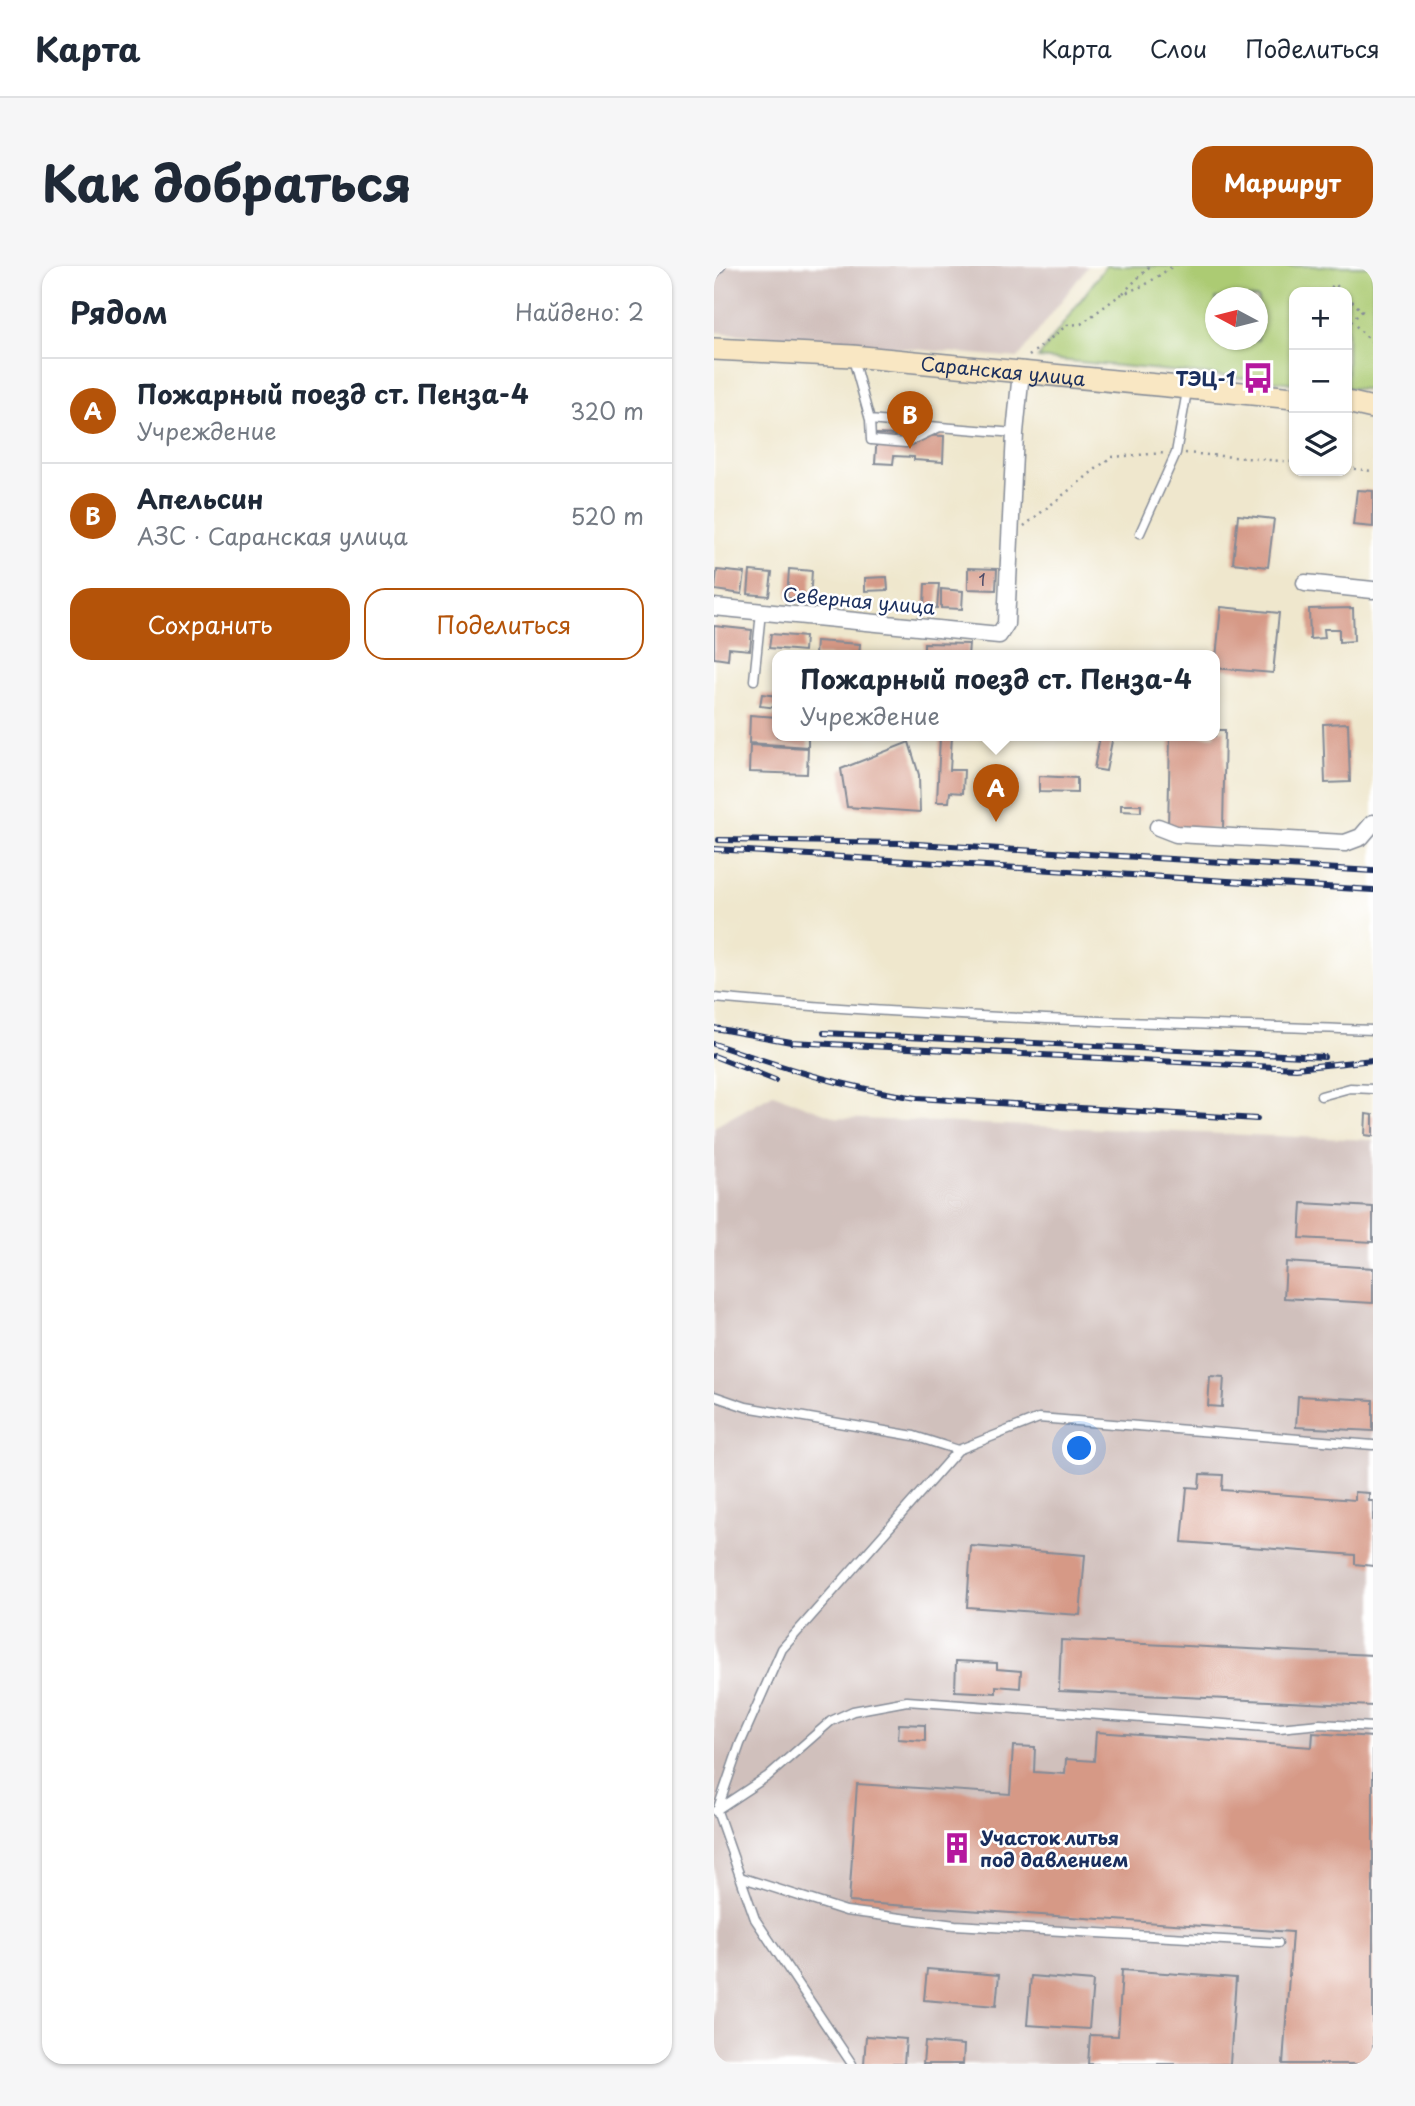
<!DOCTYPE html>
<html lang="ru">
<head>
<meta charset="utf-8">
<style>
	body { margin:0; font-family:"Playpen Sans",sans-serif; background:#f6f6f7; color:#1f2937 }
	.controls { position:absolute; right:21px; top:21px; display:grid; overflow:hidden; border-radius:14px; box-shadow:0 2px 5px #0004 }
	.controls button { width:63px; height:63px; display:grid; place-items:center; padding:0; border:0; border-bottom:2px solid #e0e1e3; background:#fff; color:#1f2937; font:35px sans-serif }
	.compass { position:absolute; left:491px; top:21px; width:63px; height:63px; border-radius:50%; background:#fff; box-shadow:0 2px 5px #0004; rotate:277deg }
	.you { position:absolute; left:366px; top:1183px; width:24px; height:24px; margin:-18px; border:5px solid #fff; border-radius:50%; background:#1a73e8; box-shadow:0 0 0 10px #1a73e833 }
	.badge { display:grid; place-items:center; width:46px; height:46px; border-radius:50%; background:#b45309; color:#fff; font-size:23px; font-weight:700 }
	.pin { position:absolute; translate:-50% -58px; filter:drop-shadow(0 2px 4px #0008) }
	.pin::after { content:''; position:absolute; top:37px; width:24px; height:21px; background:inherit; clip-path:polygon(0 0,100% 0,50% 100%) }
	.popup { position:absolute; left:58px; top:384px; width:448px; height:91px; box-sizing:border-box; display:grid; place-content:center; border-radius:14px; background:#fff; filter:drop-shadow(0 2px 5px #0005); font-size:23px; white-space:nowrap; color:#747a83 }
	.popup b { font-size:26px; color:#1f2937 }
	.popup::after { content:''; position:absolute; left:50%; top:100%; margin-left:-14px; border:14px solid transparent; border-top-color:#fff }
	.list { margin:0; padding:0; list-style:none }
	h2 { display:flex; justify-content:space-between; align-items:center; height:91px; margin:0; padding:0 28px; font-size:30px }
	h2 small { font-size:23px; font-weight:400; color:#747a83 }
	.list li { display:grid; grid-template-columns:46px 1fr auto; gap:21px; align-items:center; box-sizing:border-box; height:105px; padding:0 28px; border-top:2px solid #e0e1e3 }
	.list b { display:block; font-size:26px; white-space:nowrap }
	.list p { margin:0; font-size:23px; white-space:nowrap; color:#747a83 }
	.list em { font-size:23px; font-style:normal; color:#747a83 }
	.actions { display:flex; gap:14px; padding:21px 28px }
	.actions a { flex:1; padding:16px 0; border:2px solid #b45309; border-radius:21px; text-align:center; font-size:24px; color:#b45309 }
	.actions .main { background:#b45309; color:#fff }
	.icon { flex:none; width:38px; height:38px; fill:none; stroke:currentColor; stroke-width:2; stroke-linecap:round; stroke-linejoin:round }
	.map { position:relative; flex:none; width:659px; height:1798px; overflow:hidden; border-radius:21px }
	header { display:flex; align-items:center; gap:42px; box-sizing:border-box; height:98px; padding:0 35px; background:#fff; border-bottom:2px solid #e0e1e3 }
	header strong { font-size:33px }
	nav { display:flex; gap:38px; margin-inline-start:auto; font-size:24px }
	.intro { display:flex; align-items:center; justify-content:space-between; box-sizing:border-box; height:168px; padding:0 42px }
	h1 { margin:0; font-size:49px }
	.button { padding:18px 32px; border-radius:21px; background:#b45309; color:#fff; font-size:24px; font-weight:700 }
	main { display:flex; gap:42px; padding:0 42px }
	aside { flex:1; background:#fff; border-radius:21px; box-shadow:0 2px 5px #0004 }
	.map>svg:first-child { display:block }
	.industrial { fill:#d0c0bc }
	.green { fill:#accb73; stroke:#647d68; stroke-width:2; fill-rule:evenodd }
	.building { fill:#d69986 }
	.lines { fill:none; stroke-linecap:round; stroke-linejoin:round }
	.service-casing { stroke:#858b96; stroke-width:11 }
	.minor-casing { stroke:#858b96; stroke-width:19 }
	.secondary-casing { stroke:#858b96; stroke-width:24 }
	.path { stroke:#858b96; stroke-width:2.5; stroke-dasharray:2 5; stroke-linecap:butt }
	.service { stroke:#fff; stroke-width:8 }
	.minor { stroke:#fff; stroke-width:16 }
	.secondary { stroke:#f9e7c3; stroke-width:21 }
	.rail-casing { stroke:#1b2f5e; stroke-width:6 }
	.rail { stroke:#fff; stroke-width:3.5; stroke-dasharray:10; stroke-linecap:butt }
	.labels { text-anchor:middle; dominant-baseline:central; stroke-width:5; stroke-linejoin:round; paint-order:stroke }
	.number-label { font-size:16px; fill:#4a4a68 }
	.street-label { font-size:19px; fill:#1b2f5e; stroke:#fff }
	.poi-label { font-size:19px; font-weight:bold; fill:#1b2f5e; stroke:#fff; text-anchor:end }
</style>
</head>
<body>
<header>
<strong>Карта</strong>
<nav><a>Карта</a><a>Слои</a><a>Поделиться</a></nav>
</header>
<div class="intro"><h1>Как добраться</h1><a class="button">Маршрут</a></div>
<main>
<aside>
<h2>Рядом<small>Найдено: 2</small></h2>
<ul class="list">
<li><span class="badge">A</span><div><b>Пожарный поезд ст. Пенза-4</b><p>Учреждение</p></div><em>320 m</em></li>
<li><span class="badge">B</span><div><b>Апельсин</b><p>АЗС · Саранская улица</p></div><em>520 m</em></li>
</ul>
<div class="actions"><a class="main">Сохранить</a><a>Поделиться</a></div>
</aside>
<div class="map">
<svg width="659" height="1798" viewBox="0 0 659 1798">
	<rect width="100%" height="100%" fill="#fff"/>
	<filter id="ink" filterUnits="userSpaceOnUse"><feTurbulence type="fractalNoise" baseFrequency=".0143" numOctaves="2"/><feDisplacementMap in="SourceGraphic" scale="14" xChannelSelector="R" yChannelSelector="G"/><feConvolveMatrix kernelMatrix="1 2 1 2 8 2 1 2 1" color-interpolation-filters="sRGB"/></filter>
	<filter id="wash" filterUnits="userSpaceOnUse"><feTurbulence type="fractalNoise" baseFrequency=".00686" numOctaves="4" result="noise"/><feDisplacementMap in="SourceGraphic" scale="28" xChannelSelector="R" yChannelSelector="G"/><feGaussianBlur stdDeviation="1.57" result="paint"/><feColorMatrix in="noise" values="0 0 0 0 0 0 0 0 0 0 0 0 0 0 0 0 0 1.4 0 .05"/><feComposite in="paint" operator="in"/></filter>
	<g filter="url(#wash)">
		<rect width="100%" height="100%" fill="#efe7cd"/>
		<!-- industrial -->
		<path class="industrial" d="M0 0H374L304 92 0 66Z
			M59 828 124 852 659 874V1798H0V861Z"/>
		<!-- green -->
		<path class="green" d="M392 0H659V124L633 122V26H580V117L324 92ZM502 32H544V74H502Z"/>
		<g id="blocks">
			<!-- building -->
			<path class="building" d="M163 168 181 169V174L199 175 200 169 230 170 229 196 200 194V191L180 190 179 198 161 197Z
				M643 224 659 225V261L639 259Z
				M524 249 560 253 554 301 519 297Z
				M254 302 283 303 282 324 254 323Z
				M75 303 98 305 96 334 73 332Z
				M3 304 31 307 28 328 1 324Z
				M36 305 58 307 55 330 34 328Z
				M173 311 174 324 151 325V312Z
				M211 318H225L223 342 210 341Z
				M227 323 249 325 248 343 227 342Z
				M507 341 565 347 559 407 501 402Z
				M639 342 640 375 625 376V363H610L611 372 596 373 595 343Z
				M0 360 38 364 36 384 15 382 14 394 0 392Z
				M57 368 91 371 90 385 55 382Z
				M102 375 146 378 145 390H101Z
				M210 377 255 378 254 390H210Z
				M48 428 63 430V442L46 440Z
				M36 449 63 451V470H94V481L35 477Z
				M634 457 636 516 611 517 609 458Z
				M501 464H511L509 563 454 562 456 470H501Z
				M226 470H238L236 504H250L249 527 236 526 235 536H223Z
				M386 470H399L392 505 380 503Z
				M195 476 205 509 206 546 133 541 127 503Z
				M36 479 94 482 93 508 35 506Z
				M325 510 363 512V527L325 526Z
				M407 539H427V546L407 545Z
				M652 848 659 849V870L651 869Z
				M588 937 659 941V976L586 972Z
				M572 996 659 1002V1037L570 1032Z
				M496 1110 510 1111 508 1141 494 1140Z
				M584 1130 659 1134V1165L582 1161Z
				M486 1208 509 1209 508 1224 641 1234V1226L655 1227V1235H659V1300L641 1298V1289L468 1276 473 1221 485 1222Z
				M257 1280 371 1289 366 1349 253 1341Z
				M347 1374 659 1389V1440L345 1425Z
				M242 1395 283 1397V1403L307 1405 306 1422 282 1420V1427L241 1425Z
				M185 1458 211 1459V1475L184 1473Z
				M382 1466 598 1481 599 1467 659 1471V1798H569L578 1666 135 1636 143 1518 296 1528 299 1480 321 1481 320 1506 351 1508 352 1493 380 1495Z
				M213 1703 285 1709 282 1740 210 1734Z
				M408 1704 522 1712 516 1798H374L376 1769 404 1770Z
				M317 1710 379 1715 375 1763 313 1759Z
				M152 1770 192 1773 190 1798H150Z
				M211 1776 250 1779 249 1798H209Z"/>
		</g>
	</g>
	<g filter="url(#ink)">
		<use href="#blocks" fill-opacity="0" stroke="#858b96" stroke-width="2"/>
		<g class="lines">
			<defs>
				<path id="service" d="M0 8 7 0
					M139 93 156 154 157 174 192 177 226 161 301 167
					M156 154 226 161
					M426 267 462 187 473 125
					M40 414 47 346
					M0 732C219 752 439 757 659 764
					M607 830 636 822 659 823
					M0 1130 32 1141 200 1170 244 1184
					M1 1545 54 1510 117 1455 139 1445 193 1435 565 1462 606 1458 659 1461
					M26 1611 132 1645 241 1659 564 1677
					M138 1798 41 1653 3 1545 26 1478 68 1383 244 1184 325 1152 659 1179"/>
				<path id="minor" d="M591 317 659 324
					M0 341 285 369 292 358 301 167 307 106
					M444 561 462 568 631 577 647 571 659 557"/>
				<g id="secondary">
					<path id="s1" d="M0 83 138 90 580 132"/>
					<path d="M633 136 659 142"/>
				</g>
			</defs>
			<!-- service casing -->
			<use href="#service" class="service-casing"/>
			<!-- minor casing -->
			<use href="#minor" class="minor-casing"/>
			<!-- secondary casing -->
			<use href="#secondary" class="secondary-casing"/>
			<!-- path -->
			<path class="path" d="M612 26 621 18 629 26
				M409 27 436 0
				M633 30 648 45 633 60
				M637 55 659 77
				M315 90 353 59 367 58 406 29 431 19 459 0
				M471 187 580 196
				M633 202 659 205
				M310 260 397 191 451 187"/>
			<!-- service -->
			<use href="#service" class="service"/>
			<!-- minor -->
			<use href="#minor" class="minor"/>
			<!-- secondary -->
			<use href="#secondary" class="secondary"/>
			<defs>
				<path id="rail" d="M5 574 187 577 659 605
					M0 583 659 624
					M0 762 77 776 582 802 659 794
					M110 767 610 791
					M0 778C68 801 131 822 203 832L543 853
					M0 790 61 814"/>
			</defs>
			<!-- rail casing -->
			<use href="#rail" class="rail-casing"/>
			<!-- rail -->
			<use href="#rail" class="rail"/>
		</g>
	</g>
	<!-- icons -->
	<defs>
		<symbol id="bus-bare" viewBox="-9 -9 18 18"><path d="M-5-6H5V4H4V6H2V4H-2V6H-4V4H-5ZM-3.5-4V0h7V-4ZM-3.5 1.2v1.5H-2V1.2ZM2 1.2v1.5H3.5V1.2Z" fill="#b5179e" stroke="#fff" stroke-width="2.5" paint-order="stroke"/></symbol>
		<symbol id="building-bare" viewBox="-9 -9 18 18"><path d="M-4-6H4V6H1V3H-1V6H-4ZM-2.5-4.3h1.7v1.8h-1.7ZM.8-4.3h1.7v1.8H.8ZM-2.5-1h1.7V.8h-1.7ZM.8-1h1.7V.8H.8Z" fill="#b5179e" stroke="#fff" stroke-width="2.5" paint-order="stroke"/></symbol>
	</defs>
	<g fill-rule="evenodd">
		<use href="#bus-bare" x="522" y="90" width="44" height="44"/>
		<use href="#building-bare" x="221" y="1560" width="44" height="44"/>
	</g>
	<g class="labels">
		<!-- number labels -->
		<g class="number-label">
			<text x="268" y="313">1</text>
		</g>
		<!-- street labels -->
		<g class="street-label">
			<text stroke="none"><textPath href="#s1" startOffset="290">Саранская улица</textPath></text>
			<text transform="translate(145 334) rotate(5)">Северная улица</text>
		</g>
		<!-- poi labels -->
		<g class="poi-label">
			<text x="521" y="112">ТЭЦ-1</text>
			<text x="266" y="1571" text-anchor="start">Участок литья<tspan x="266" dy="22">под давлением</tspan></text>
		</g>
	</g>
</svg>
<div class="controls">
<button>+</button>
<button>−</button>
<button><svg class="icon" aria-label="layers" viewBox="0 0 24 24"><path d="M12 4l9 5-9 5-9-5zM3 14l9 5 9-5"/></svg></button>
</div>
<svg class="compass" viewBox="-18 -18 36 36"><path d="M0-13l5 13h-10z" fill="#e53935"/><path d="M0 13l5-13h-10z" fill="#747a83"/></svg>
<div class="you"></div>
<div class="pin badge" style="left:282px;top:556px">A</div>
<div class="popup"><b>Пожарный поезд ст. Пенза-4</b>Учреждение</div>
<div class="pin badge" style="left:196px;top:183px">B</div>
</div>
</main>
</body>
</html>
